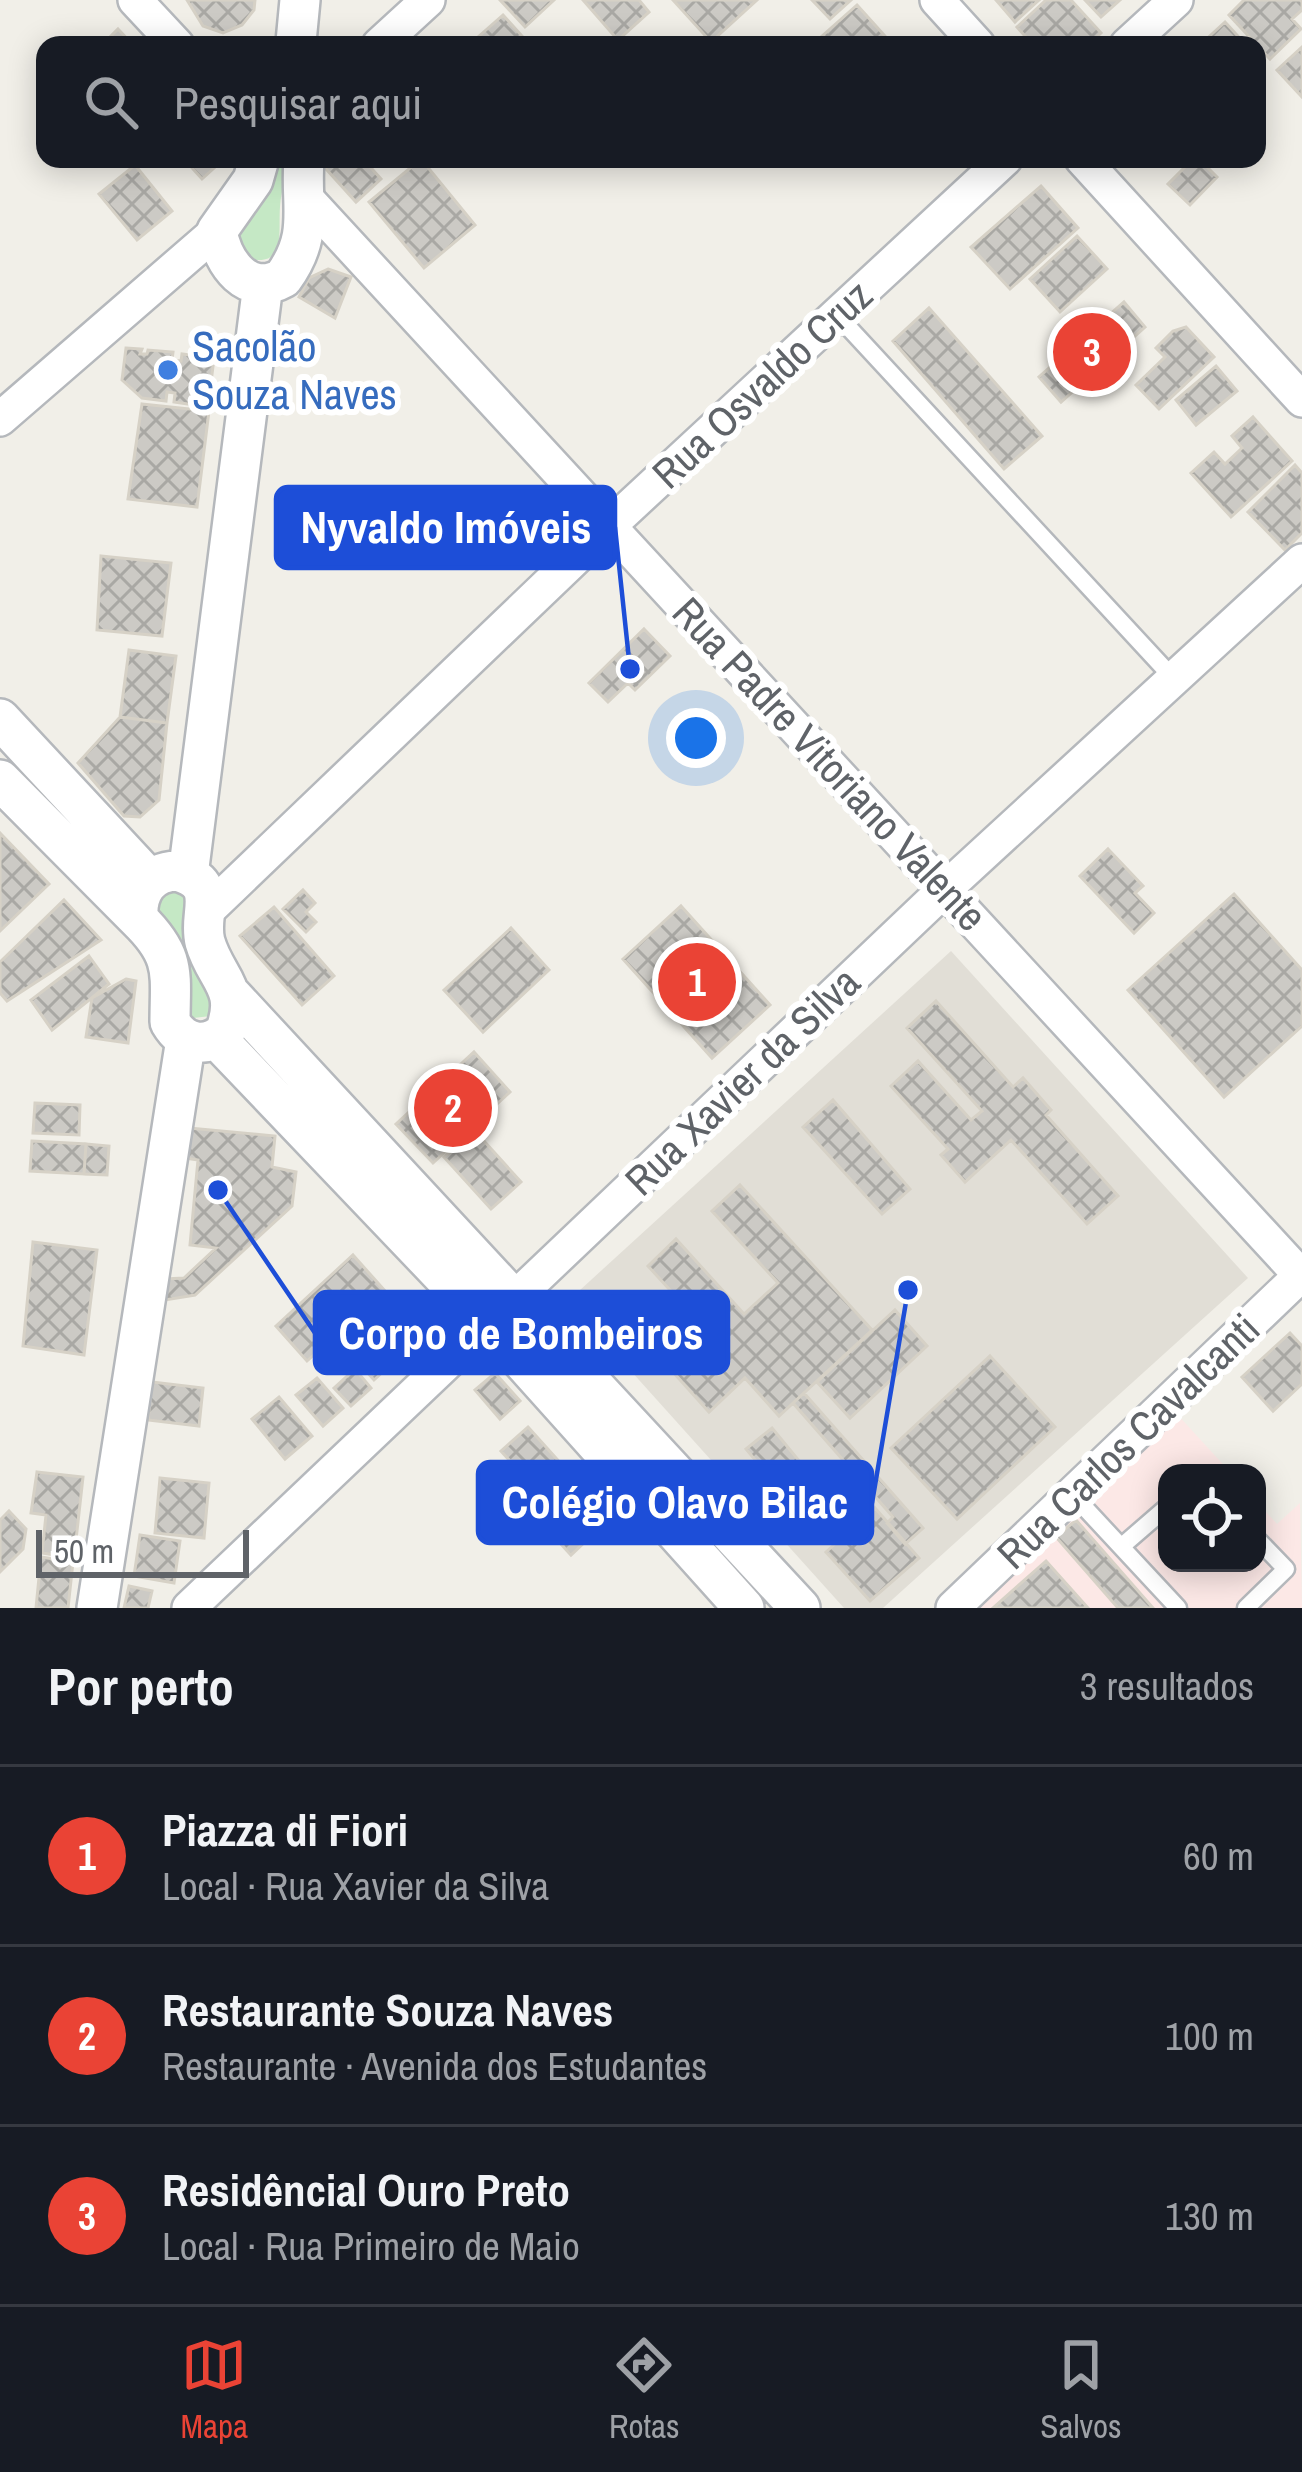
<!DOCTYPE html>
<html lang="pt">
<head>
<meta charset="utf-8">
<style>
	body { margin:0; font-family:"Archivo Narrow",sans-serif; background:#20242c; color:#f1f3f6 }
	.controls { position:absolute; right:36px; bottom:36px; display:grid; overflow:hidden; border-radius:24px; box-shadow:0 6px 30px #0003 }
	.controls button { width:108px; height:108px; display:grid; place-items:center; padding:0; border:0; border-bottom:3px solid #363941; background:#171b24; color:#f1f3f6; font:60px sans-serif }
	.scale { position:absolute; left:36px; bottom:30px; width:213px; box-sizing:border-box; padding-left:12px; border:6px solid #5f6368; border-top:0; font-size:33px; line-height:42px; white-space:nowrap; color:#5f6368; -webkit-text-stroke:9px #fff; paint-order:stroke }
	.you { position:absolute; left:696px; top:738px; width:42px; height:42px; margin:-30px; border:9px solid #fff; border-radius:50%; background:#1a73e8; box-shadow:0 0 0 18px #1a73e833 }
	.badge { display:grid; place-items:center; width:78px; height:78px; border-radius:50%; background:#ea4335; color:#fff; font-size:39px; font-weight:700 }
	.pin { position:absolute; translate:-50% -50%; border:6px solid #fff; box-shadow:0 3px 12px #0006 }
	.list { margin:0; padding:0; list-style:none }
	h2 { display:flex; justify-content:space-between; align-items:center; height:156px; margin:0; padding:0 48px; font-size:51px }
	h2 small { font-size:39px; font-weight:400; color:#9ea1a6 }
	.list li { display:grid; grid-template-columns:78px 1fr auto; gap:36px; align-items:center; box-sizing:border-box; height:180px; padding:0 48px; border-top:3px solid #363941 }
	.list b { display:block; font-size:45px; white-space:nowrap }
	.list p { margin:0; font-size:39px; white-space:nowrap; color:#9ea1a6 }
	.list em { font-size:39px; font-style:normal; color:#9ea1a6 }
	.icon { flex:none; width:66px; height:66px; fill:none; stroke:currentColor; stroke-width:2; stroke-linecap:round; stroke-linejoin:round }
	.map { position:relative; flex:none; width:1302px; height:1608px; overflow:hidden }
	.search { position:absolute; background:#171b24; box-shadow:0 6px 30px #0003; left:36px; right:36px; top:36px; height:132px; display:flex; align-items:center; gap:30px; box-sizing:border-box; padding:0 42px; border-radius:24px; color:#9ea1a6; font-size:45px }
	.sheet { height:696px; background:#171b24 }
	nav { display:flex; justify-content:space-around; align-items:center; box-sizing:border-box; height:168px; border-top:3px solid #363941; background:#171b24; font-size:33px; color:#9ea1a6 }
	nav a { display:grid; justify-items:center; gap:6px }
	nav .on { color:#ea4335 }
	.map>svg:first-child { display:block }
	.education { fill:#e1ded6 }
	.medical { fill:#fce8e6 }
	.green { fill:#c5e8c5 }
	.building { fill:url(#building-cross-hatch); stroke:#d6d1c6; stroke-width:3 }
	.lines { fill:none; stroke-linecap:round; stroke-linejoin:round }
	.service-casing { stroke:#b5b8bc; stroke-width:21 }
	.minor-casing { stroke:#b5b8bc; stroke-width:38 }
	.tertiary-casing { stroke:#b5b8bc; stroke-width:44 }
	.service { stroke:#fff; stroke-width:16 }
	.minor { stroke:#fff; stroke-width:33 }
	.tertiary { stroke:#fff; stroke-width:39 }
	.shop-dot { fill:#3f7fe0; stroke:#fff; stroke-width:4.5 }
	.labels { text-anchor:middle; dominant-baseline:central; stroke-width:12; stroke-linejoin:round; paint-order:stroke }
	.shop-label { font-size:42px; fill:#366cbe; stroke:#fff; text-anchor:start }
	.street-label { font-size:42px; fill:#5f6368; stroke:#fff }
	.leader { fill:none; stroke:#1d4ed8; stroke-width:4.5 }
	.callout-dot { fill:#1d4ed8; stroke:#fff; stroke-width:4.5 }
	.callout { fill:#1d4ed8; stroke:#1d4ed8; stroke-width:4.5 }
	.callout-label { font-size:45px; text-anchor:middle; font-weight:bold; fill:#fff }
</style>
</head>
<body>
<div class="map">
<svg width="1302" height="1608" viewBox="0 0 1302 1608">
	<defs>
		<pattern id="building-cross-hatch" width="8" height="8" patternUnits="userSpaceOnUse" patternTransform="scale(3)"><rect width="8" height="8" fill="#cccac5"/><path d="M0 0l8 8M0 8l8-8" fill="none" stroke="#a9a8a4"/></pattern>
	</defs>
	<rect width="100%" height="100%" fill="#f1efe8"/>
	<!-- education -->
	<path class="education" d="M951 951 1248 1278 883 1608H844L568 1301Z"/>
	<!-- medical -->
	<path class="medical" d="M1176 1413 1231 1473H1167V1563H1257V1502L1277 1524 1300 1503 1302 1608H964Z"/>
	<!-- green -->
	<path class="green" d="M279 159H290C286 175 281 191 280 207 278 233 287 269 246 258L236 235 271 185Z
		M172 884 185 896C182 932 186 969 214 993L211 1016 193 1018 187 1010 155 910 153 895Z"/>
	<!-- building -->
	<path class="building" d="M187 0H255L254 10 242 25 223 33 203 26Z
		M500 0H554L525 27Z
		M583 0H639L649 12 618 40Z
		M673 0H757L711 42Z
		M812 0H851L830 19Z
		M996 0H1039L1015 22Z
		M1046 0H1071L1101 33 1088 45H1033L1017 27Z
		M1085 0H1120L1101 17Z
		M1244 0H1302V10L1292 19 1301 29 1270 59 1229 15Z
		M857 5 893 45H812Z
		M503 15 530 45H469Z
		M1225 22 1246 45H1200Z
		M118 29 133 45H102Z
		M1302 47V97L1277 70Z
		M184 159H224L202 179Z
		M317 159H363L381 179 356 202Z
		M421 159 475 225 424 268 369 202Z
		M1193 159H1199L1217 177 1190 205 1168 184Z
		M135 165 172 211 137 240 99 194Z
		M1041 186 1078 228 1010 289 971 247Z
		M1077 236 1107 269 1060 312 1030 279Z
		M328 269 351 277 335 318 299 297 309 278Z
		M1124 302 1145 327 1061 402 1039 377Z
		M929 308 1042 436 1004 469 893 341Z
		M1186 327 1214 357 1159 409 1136 385 1165 357 1156 348 1173 331Z
		M126 348 142 349 140 354H147L148 350 173 352 172 360 181 361 182 354 214 358 208 407 174 402 175 393 167 392 166 401 142 398 122 380Z
		M1216 366 1237 391 1196 425 1176 400Z
		M142 404 209 411 197 507 128 499Z
		M1253 417 1292 461 1231 517 1191 473 1214 452 1225 464 1242 448 1232 436Z
		M1295 465 1302 473V533L1285 550 1248 512Z
		M101 556 171 563 162 636 97 630Z
		M644 629 670 656 635 690 628 683 608 702 589 683Z
		M129 650 176 656 167 723 120 717Z
		M120 717 167 723 159 800 140 817 124 816 78 763Z
		M0 833 49 884 0 931Z
		M1108 849 1143 886 1135 893 1154 913 1134 933 1080 876Z
		M303 890 315 903 306 912 316 922 306 932 283 909Z
		M1234 894 1302 970V1026L1224 1097 1128 990Z
		M64 900 101 940 7 1001 0 993V962Z
		M681 906 770 1005 712 1058 623 959Z
		M274 907 334 976 302 1005 240 936Z
		M511 928 549 970 483 1032 444 990Z
		M89 956 109 984 52 1030 31 1000Z
		M126 979 136 981 128 1043 86 1037 92 998Z
		M936 1001 1013 1087 1023 1078 1051 1110 1046 1115 1118 1196 1087 1224 1011 1140 965 1182 941 1155 948 1149 891 1086 918 1061 971 1120 982 1111 907 1028Z
		M474 1052 510 1092 433 1163 396 1124Z
		M833 1100 910 1189 882 1214 803 1127Z
		M35 1103 80 1105 79 1135 33 1133Z
		M189 1128 275 1136 272 1167 296 1172 292 1206 195 1295 159 1301 165 1279 184 1278 216 1248 190 1245 198 1160 185 1158Z
		M474 1130 521 1182 491 1209 444 1157Z
		M32 1141 86 1144 84 1174 30 1171Z
		M86 1144 109 1146 107 1175 84 1174Z
		M740 1185 872 1330 779 1416 745 1378 709 1412 673 1372 712 1336 648 1266 676 1239 744 1314 778 1283 712 1211Z
		M33 1242 97 1250 84 1355 23 1346Z
		M353 1255 385 1291 307 1361 276 1326Z
		M401 1300 429 1330 374 1380 347 1350Z
		M895 1310 927 1346 850 1418 817 1382Z
		M1290 1333 1302 1346V1384L1273 1411 1242 1377Z
		M990 1356 1055 1427 957 1519 891 1448Z
		M355 1369 371 1388 351 1406 334 1388Z
		M495 1373 520 1401 500 1419 475 1390Z
		M317 1378 343 1408 323 1426 296 1395Z
		M152 1382 203 1388 199 1426 148 1420Z
		M804 1393 923 1528 905 1544 887 1523 893 1517 793 1403Z
		M279 1397 312 1436 285 1459 252 1419Z
		M528 1427 563 1466 553 1475 559 1481 542 1497 501 1451Z
		M772 1428 805 1468 780 1490 746 1449Z
		M37 1472 83 1477 74 1558 42 1553 46 1515 31 1513Z
		M160 1478 209 1483 204 1538 155 1533Z
		M586 1498 607 1521 571 1555 550 1532Z
		M875 1508 919 1558 870 1601 826 1552Z
		M9 1511 26 1529 23 1549 0 1572V1520Z
		M1076 1520 1153 1608H1118L1056 1537Z
		M140 1535 180 1541 174 1583 134 1576Z
		M41 1557 73 1562 68 1608H36Z
		M1046 1561 1088 1608H993Z
		M129 1586 152 1591 148 1608H124Z"/>
	<g class="lines">
		<defs>
			<path id="service" d="M837 315 1174 679
				M1072 1494 1178 1608
				M1122 1546 1167 1507
				M1246 1608 1286 1569 1257 1539"/>
			<path id="minor" d="M135 0 177 45
				M937 0 978 45
				M379 45 428 0
				M1127 45 1176 0
				M1082 159 1302 400
				M307 199 1302 1277
				M0 419 217 231
				M208 910 610 525 1005 159
				M189 1608 945 889 1302 561
				M953 1608 1302 1274"/>
			<path id="tertiary" d="M296 42 300 0
				M259 159 253 180 217 231C223 263 247 298 283 278 315 234 300 207 304 159
				M0 719 150 880
				M0 780 138 919
				M177 871C223 884 197 913 205 942 216 980 242 987 225 1032 205 1049 183 1044 170 1022 170 974 177 957 138 919 136 892 149 872 177 871Z
				M188 875 263 284
				M231 995 800 1608
				M217 1039 489 1324 744 1608
				M97 1608 186 1039"/>
		</defs>
		<!-- service casing -->
		<use href="#service" class="service-casing"/>
		<!-- minor casing -->
		<use href="#minor" class="minor-casing"/>
		<!-- tertiary casing -->
		<use href="#tertiary" class="tertiary-casing"/>
		<!-- service -->
		<use href="#service" class="service"/>
		<!-- minor -->
		<use href="#minor" class="minor"/>
		<!-- tertiary -->
		<use href="#tertiary" class="tertiary"/>
	</g>
	<!-- markers -->
	<circle class="shop-dot" cx="168" cy="370" r="12"/>
	<g class="labels">
		<!-- shop labels -->
		<g class="shop-label">
			<text x="192" y="346">Sacolão<tspan x="192" dy="48">Souza Naves</tspan></text>
		</g>
		<!-- street labels -->
		<g class="street-label">
			<text transform="translate(762 384) rotate(-43)">Rua Osvaldo Cruz</text>
			<text transform="translate(830 764) rotate(47)">Rua Padre Vitoriano Valente</text>
			<text transform="translate(742 1081) rotate(-44)">Rua Xavier da Silva</text>
			<text transform="translate(1128 1441) rotate(-44)">Rua Carlos Cavalcanti</text>
		</g>
	</g>
	<!-- callouts -->
	<path class="leader" d="M630 669L615 527M218 1190L315 1333M908 1290L872 1503"/>
	<g class="callout-dot">
		<circle cx="630" cy="669" r="12"/>
		<circle cx="218" cy="1190" r="12"/>
		<circle cx="908" cy="1290" r="12"/>
	</g>
	<g class="callout">
		<rect x="276" y="487" width="339" height="81" rx="12"/>
		<rect x="315" y="1292" width="413" height="81" rx="12"/>
		<rect x="478" y="1462" width="394" height="81" rx="12"/>
	</g>
	<g class="callout-label">
		<text x="446" y="543">Nyvaldo Imóveis</text>
		<text x="521" y="1349">Corpo de Bombeiros</text>
		<text x="675" y="1518">Colégio Olavo Bilac</text>
	</g>
</svg>
<div class="controls">
<button><svg class="icon" aria-label="locate" viewBox="0 0 24 24"><circle cx="12" cy="12" r="6"/><path d="M12 2v4M12 18v4M2 12h4M18 12h4"/></svg></button>
</div>
<div class="scale">50 m</div>
<div class="you"></div>
<div class="pin badge" style="left:697px;top:982px">1</div>
<div class="pin badge" style="left:453px;top:1108px">2</div>
<div class="pin badge" style="left:1092px;top:352px">3</div>
<div class="search"><svg class="icon" aria-label="search" viewBox="0 0 24 24"><circle cx="10" cy="10" r="6"/><path d="M15 15l6 6"/></svg>Pesquisar aqui</div>
</div>
<section class="sheet">
<h2>Por perto<small>3 resultados</small></h2>
<ul class="list">
<li><span class="badge">1</span><div><b>Piazza di Fiori</b><p>Local · Rua Xavier da Silva</p></div><em>60 m</em></li>
<li><span class="badge">2</span><div><b>Restaurante Souza Naves</b><p>Restaurante · Avenida dos Estudantes</p></div><em>100 m</em></li>
<li><span class="badge">3</span><div><b>Residêncial Ouro Preto</b><p>Local · Rua Primeiro de Maio</p></div><em>130 m</em></li>
</ul>
</section>
<nav>
<a class="on"><svg class="icon" aria-label="map" viewBox="0 0 24 24"><path d="M3 6l6-2 6 2 6-2v14l-6 2-6-2-6 2zM9 4v14M15 6v14"/></svg>Mapa</a>
<a><svg class="icon" aria-label="directions" viewBox="0 0 24 24"><path d="M12 3l9 9-9 9-9-9zM9 14v-3h6M13 9l2 2-2 2"/></svg>Rotas</a>
<a><svg class="icon" aria-label="saved" viewBox="0 0 24 24"><path d="M7 4h10v16l-5-4-5 4z"/></svg>Salvos</a>
</nav>
</body>
</html>
